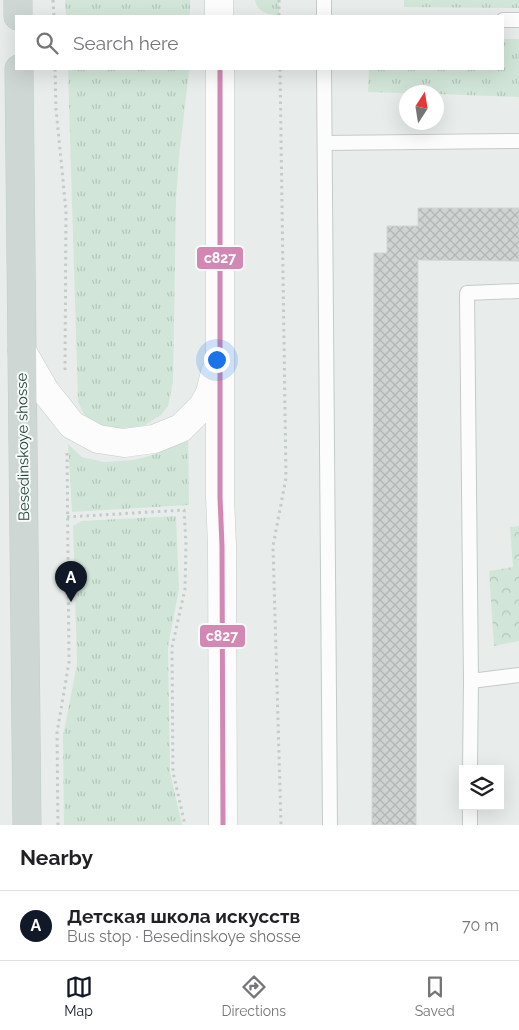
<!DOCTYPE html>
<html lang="en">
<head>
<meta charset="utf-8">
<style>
	body { margin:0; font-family:Raleway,sans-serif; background:#f2f2f2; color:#202124 }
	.controls { position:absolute; right:15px; bottom:15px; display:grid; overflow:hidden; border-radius:0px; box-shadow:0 5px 20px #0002 }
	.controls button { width:45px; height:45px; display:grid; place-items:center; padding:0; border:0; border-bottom:1px solid #e0e0e0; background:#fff; color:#202124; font:25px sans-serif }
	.compass { position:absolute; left:399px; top:85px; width:45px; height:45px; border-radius:50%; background:#fff; box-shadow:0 5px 20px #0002; rotate:12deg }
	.you { position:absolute; left:216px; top:359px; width:18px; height:18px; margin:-12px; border:4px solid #fff; border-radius:50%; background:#1a73e8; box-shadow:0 0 0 8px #1a73e833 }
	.badge { display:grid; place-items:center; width:32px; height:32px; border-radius:50%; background:#111827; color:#fff; font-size:16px; font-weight:700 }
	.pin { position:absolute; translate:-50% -41px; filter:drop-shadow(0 1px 2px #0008) }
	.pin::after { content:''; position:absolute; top:26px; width:18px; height:15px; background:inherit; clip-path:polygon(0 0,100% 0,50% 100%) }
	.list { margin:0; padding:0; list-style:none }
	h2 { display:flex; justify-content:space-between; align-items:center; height:65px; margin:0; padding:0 20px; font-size:21px }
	h2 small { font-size:16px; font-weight:400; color:#757577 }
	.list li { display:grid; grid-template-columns:32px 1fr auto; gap:15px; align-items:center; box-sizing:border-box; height:70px; padding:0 20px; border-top:1px solid #e0e0e0 }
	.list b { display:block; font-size:19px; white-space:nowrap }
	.list p { margin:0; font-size:16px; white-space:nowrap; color:#757577 }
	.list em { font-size:16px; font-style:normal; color:#757577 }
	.icon { flex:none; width:28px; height:28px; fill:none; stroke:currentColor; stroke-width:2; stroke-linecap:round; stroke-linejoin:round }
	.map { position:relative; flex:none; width:519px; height:825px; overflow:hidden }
	.search { position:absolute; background:#fff; box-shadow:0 5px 20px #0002; left:15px; right:15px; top:15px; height:55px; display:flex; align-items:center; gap:12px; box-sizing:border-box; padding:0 18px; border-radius:0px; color:#757577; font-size:19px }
	.sheet { height:135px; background:#fff }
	nav { display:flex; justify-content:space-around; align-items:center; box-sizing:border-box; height:70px; border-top:1px solid #e0e0e0; background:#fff; font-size:14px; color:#757577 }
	nav a { display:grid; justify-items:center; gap:2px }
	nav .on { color:#111827 }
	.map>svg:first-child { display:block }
	.grass { fill:url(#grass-tufts) }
	.park { fill:url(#park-crowns) }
	.building { fill:url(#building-cross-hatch); stroke:#d1d6d4 }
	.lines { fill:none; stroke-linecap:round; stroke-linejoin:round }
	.lane-casing { stroke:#c5cac8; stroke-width:16 }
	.secondary-casing { stroke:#c3cbc8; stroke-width:29 }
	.primary-casing { stroke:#c3ccc9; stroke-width:29 }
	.path { stroke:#c3ccca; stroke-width:3; stroke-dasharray:2.5 4; stroke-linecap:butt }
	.lane { stroke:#fcfcfc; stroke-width:14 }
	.secondary { stroke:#fcfcfc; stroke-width:28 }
	.primary { stroke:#cfd7d5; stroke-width:28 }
	.bus-1-casing { stroke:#f7fbf9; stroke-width:9 }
	.bus-1 { stroke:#d388b4; stroke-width:5 }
	.labels { text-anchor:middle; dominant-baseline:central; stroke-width:4; stroke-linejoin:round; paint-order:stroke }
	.street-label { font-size:15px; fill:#24423a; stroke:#f7fbf9 }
	.line-badge { stroke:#f7fbf9; stroke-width:2 }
	.badge-label { font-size:14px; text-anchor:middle; font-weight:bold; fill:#fff }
</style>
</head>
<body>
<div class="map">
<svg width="519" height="825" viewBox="0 0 519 825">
	<defs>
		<pattern id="grass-tufts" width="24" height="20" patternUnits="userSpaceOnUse" patternTransform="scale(1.25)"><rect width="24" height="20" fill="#d1e6d8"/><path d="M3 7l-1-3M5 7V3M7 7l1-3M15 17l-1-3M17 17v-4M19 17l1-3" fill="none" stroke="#b3c6ba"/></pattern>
		<pattern id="park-crowns" width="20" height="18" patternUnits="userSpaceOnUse" patternTransform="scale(1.25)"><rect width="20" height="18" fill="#d1e6d8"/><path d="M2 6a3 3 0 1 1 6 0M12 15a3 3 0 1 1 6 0" fill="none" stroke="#b3c6ba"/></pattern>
		<pattern id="building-cross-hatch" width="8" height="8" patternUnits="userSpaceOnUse" patternTransform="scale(1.25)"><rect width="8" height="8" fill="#cfd4d2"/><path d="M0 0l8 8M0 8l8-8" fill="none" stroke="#b2b7b5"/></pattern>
	</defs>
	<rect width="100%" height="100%" fill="#e8edeb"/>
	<!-- grass -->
	<path class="grass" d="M65 0H190V16H66Z
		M255 0H279V15C268 15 257 12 255 0Z
		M404 0H519V8L404 7Z
		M503 39H519V97L437 94 436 92H406V93L368 92 369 69H503Z
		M68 69H189L188 80 179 157 176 200 173 382 168 406 161 415 139 429 116 431 92 422 84 414 78 402Z
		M188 431 189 505 72 512 68 444 82 457 104 462 134 460 156 454 169 446Z
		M176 516 179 589 168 647 170 772 182 825H64L63 736 77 664 73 526 82 521Z"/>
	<!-- park -->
	<path class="park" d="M519 526V641L494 646 489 571 513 567 510 527Z"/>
	<!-- building -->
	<path class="building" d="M418 208H519V261L418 260 416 825H372L374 253H387V226H418Z"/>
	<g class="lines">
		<defs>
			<path id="lane" d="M324 16V0
				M503 20H519
				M324 69 330 825
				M325 143 519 141
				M471 681 519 675
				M470 769 471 681 467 293 519 291
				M470 825V806"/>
			<path id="secondary" d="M219 0V16
				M220 69V497L222 546 223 825
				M22 351 45 391 72 425 98 439 124 443 154 439 181 428 203 406 210 393 215 372"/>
			<path id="primary" d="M18 0V16
				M19 69 27 825"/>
		</defs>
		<!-- lane casing -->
		<use href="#lane" class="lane-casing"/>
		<!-- secondary casing -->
		<use href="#secondary" class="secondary-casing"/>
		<!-- primary casing -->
		<use href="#primary" class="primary-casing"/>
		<!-- path -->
		<path class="path" d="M53 0 54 16
			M279 0V16
			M55 69 56 109 66 211 65 370
			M280 69 286 478 273 546 281 825
			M67 517 184 510 186 544 185 589 172 647 173 772 185 825
			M58 825 57 733 69 662 67 452"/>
		<!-- lane -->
		<use href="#lane" class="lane"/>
		<!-- secondary -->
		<use href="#secondary" class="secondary"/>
		<!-- primary -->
		<use href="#primary" class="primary"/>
		<defs>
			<path id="bus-1" d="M220 69V497L222 546 223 825"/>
		</defs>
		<!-- bus-1 casing -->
		<use href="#bus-1" class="bus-1-casing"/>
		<!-- bus-1 -->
		<use href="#bus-1" class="bus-1"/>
	</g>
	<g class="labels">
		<!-- street labels -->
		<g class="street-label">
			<text transform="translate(23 447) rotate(-91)">Besedinskoye shosse</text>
		</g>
	</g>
	<g class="line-badge">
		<rect x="196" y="246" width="48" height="24" rx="5" fill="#d388b4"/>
		<rect x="199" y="624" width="47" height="24" rx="5" fill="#d388b4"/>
	</g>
	<g class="badge-label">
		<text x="220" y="263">с827</text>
		<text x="222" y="641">с827</text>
	</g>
</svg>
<div class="controls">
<button><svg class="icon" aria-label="layers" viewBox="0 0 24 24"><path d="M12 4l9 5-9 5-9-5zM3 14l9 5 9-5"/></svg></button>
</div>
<svg class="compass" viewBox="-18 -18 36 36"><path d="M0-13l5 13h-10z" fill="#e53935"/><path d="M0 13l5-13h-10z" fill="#757577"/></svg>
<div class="you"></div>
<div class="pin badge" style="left:71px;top:602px">A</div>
<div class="search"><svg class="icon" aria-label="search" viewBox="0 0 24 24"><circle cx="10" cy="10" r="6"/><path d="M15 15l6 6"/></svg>Search here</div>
</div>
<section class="sheet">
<h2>Nearby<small></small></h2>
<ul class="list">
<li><span class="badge">A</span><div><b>Детская школа искусств</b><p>Bus stop · Besedinskoye shosse</p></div><em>70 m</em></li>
</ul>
</section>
<nav>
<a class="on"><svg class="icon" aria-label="map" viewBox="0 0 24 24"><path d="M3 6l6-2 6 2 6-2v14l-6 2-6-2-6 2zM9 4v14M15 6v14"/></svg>Map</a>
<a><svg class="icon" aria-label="directions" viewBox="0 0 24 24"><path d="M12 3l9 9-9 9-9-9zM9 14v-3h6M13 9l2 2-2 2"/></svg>Directions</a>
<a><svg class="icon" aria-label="saved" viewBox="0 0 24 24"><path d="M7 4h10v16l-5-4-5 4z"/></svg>Saved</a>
</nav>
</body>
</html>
